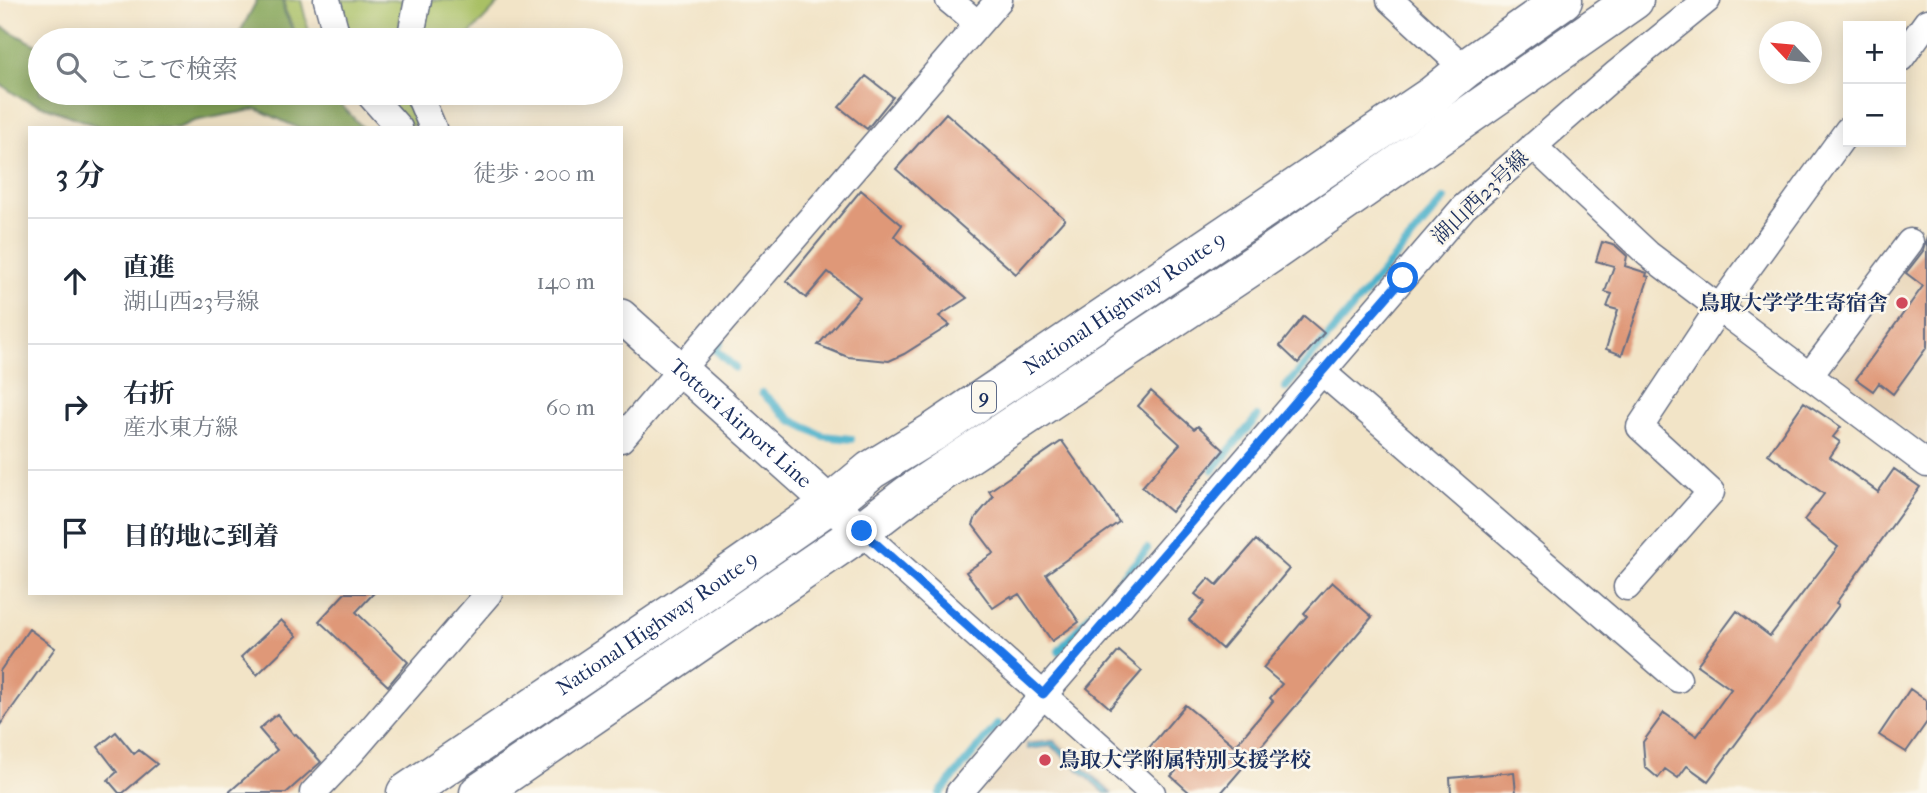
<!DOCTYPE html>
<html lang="ja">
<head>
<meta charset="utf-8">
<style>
	body { margin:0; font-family:"IM FELL French Canon","Noto Serif JP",serif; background:#f2f2f3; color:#1f2937 }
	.controls { position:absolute; right:21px; top:21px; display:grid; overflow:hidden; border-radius:0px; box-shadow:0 4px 18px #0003 }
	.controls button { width:63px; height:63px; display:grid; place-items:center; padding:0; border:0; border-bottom:2px solid #e0e1e3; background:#fff; color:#1f2937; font:35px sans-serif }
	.compass { position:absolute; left:1759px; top:21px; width:63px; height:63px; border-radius:50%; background:#fff; box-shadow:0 4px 18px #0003; rotate:296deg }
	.stop { position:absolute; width:21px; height:21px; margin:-16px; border:5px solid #1a73e8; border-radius:50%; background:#fff }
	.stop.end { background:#1a73e8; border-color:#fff; box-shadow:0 2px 7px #0008 }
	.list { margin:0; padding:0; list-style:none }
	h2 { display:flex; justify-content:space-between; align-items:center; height:91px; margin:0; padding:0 28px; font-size:30px }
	h2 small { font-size:23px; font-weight:400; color:#747a83 }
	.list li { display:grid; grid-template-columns:46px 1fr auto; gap:21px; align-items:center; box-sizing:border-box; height:126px; padding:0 28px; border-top:2px solid #e0e1e3 }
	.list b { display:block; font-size:26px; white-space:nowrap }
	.list p { margin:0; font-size:23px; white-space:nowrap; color:#747a83 }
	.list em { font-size:23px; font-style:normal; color:#747a83 }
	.icon { flex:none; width:38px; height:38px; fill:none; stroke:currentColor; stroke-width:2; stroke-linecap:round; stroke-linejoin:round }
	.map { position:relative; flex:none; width:1927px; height:793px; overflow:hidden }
	.search { position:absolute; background:#fff; box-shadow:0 4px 18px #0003; left:28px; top:28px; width:595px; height:77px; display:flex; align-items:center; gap:18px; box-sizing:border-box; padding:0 24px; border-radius:38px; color:#747a83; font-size:26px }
	.panel { position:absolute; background:#fff; box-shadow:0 4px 18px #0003; left:28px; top:126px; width:595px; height:469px; border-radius:0px }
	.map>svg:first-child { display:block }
	.built { fill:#e8d5b8 }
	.green { fill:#a9c065; stroke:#627862; stroke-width:2 }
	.forest { fill:#86a65a; stroke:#506a5c; stroke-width:2 }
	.water { fill:#4bb1ca; stroke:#337094; stroke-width:2 }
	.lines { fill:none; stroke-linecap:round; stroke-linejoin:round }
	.stream { stroke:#4bb1ca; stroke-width:8 }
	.building { fill:#df9878 }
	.minor-casing { stroke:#666e83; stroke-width:29 }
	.major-casing { stroke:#666e83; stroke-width:36 }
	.highway-casing { stroke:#666e83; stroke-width:41 }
	.minor { stroke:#fff; stroke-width:26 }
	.major { stroke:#fff; stroke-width:33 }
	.highway { stroke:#fff; stroke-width:38 }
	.route { stroke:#1a73e8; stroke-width:9 }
	.poi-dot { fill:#d1495b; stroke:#fbf7ec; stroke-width:2.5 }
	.labels { text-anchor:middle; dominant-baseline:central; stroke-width:5; stroke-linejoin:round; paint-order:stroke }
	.shield { fill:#fbf7ec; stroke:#5e6b89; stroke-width:2 }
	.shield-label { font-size:19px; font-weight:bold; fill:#1b2f5e }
	.street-label { font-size:21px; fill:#1b2f5e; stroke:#fbf7ec }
	.poi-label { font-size:21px; font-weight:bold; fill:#1b2f5e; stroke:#fbf7ec; text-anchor:end }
</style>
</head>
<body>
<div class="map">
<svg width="1927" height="793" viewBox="0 0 1927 793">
	<rect width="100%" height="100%" fill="#fbf7ec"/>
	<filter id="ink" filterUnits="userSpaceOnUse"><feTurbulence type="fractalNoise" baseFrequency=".0143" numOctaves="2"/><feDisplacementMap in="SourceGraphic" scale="14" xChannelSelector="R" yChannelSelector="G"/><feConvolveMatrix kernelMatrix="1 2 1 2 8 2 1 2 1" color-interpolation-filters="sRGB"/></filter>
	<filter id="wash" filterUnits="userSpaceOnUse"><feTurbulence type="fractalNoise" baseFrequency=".00686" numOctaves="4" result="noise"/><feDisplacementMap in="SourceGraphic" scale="28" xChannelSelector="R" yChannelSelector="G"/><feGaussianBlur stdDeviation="1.57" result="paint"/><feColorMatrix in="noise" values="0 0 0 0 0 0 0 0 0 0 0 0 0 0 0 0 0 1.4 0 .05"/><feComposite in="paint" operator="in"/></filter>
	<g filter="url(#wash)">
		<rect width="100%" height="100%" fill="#f2e4c7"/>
		<!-- built -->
		<path class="built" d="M1927 235V447L1828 371Z
			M1056 736 1116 793H980L1026 738 1031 740Z"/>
		<!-- green -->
		<path class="green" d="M285 0H301L311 40H299L285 10Z
			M336 0H404L401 13 398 40H347Z
			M429 0H502L464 40H420Z
			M378 93H402L417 124 411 126Z"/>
		<!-- forest -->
		<path class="forest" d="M257 0H283L284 11 297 40H236Z
			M0 26 40 47V93H330L363 128H298L257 109 194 121 178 128H103L21 98 0 84Z"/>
		<!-- water -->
		<path class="water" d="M1054 741 1111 793H1105L1052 746 1028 749 1027 744Z"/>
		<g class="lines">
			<!-- stream -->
			<path class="stream" d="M720 343 715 349 735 368
				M1285 388 1444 199
				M762 393 791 420 823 436 851 439
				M1213 470 1257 417
				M1059 651 1147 549
				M940 793 998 724"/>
		</g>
		<g id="blocks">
			<!-- building -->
			<path class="building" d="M866 76 893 97 867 129 839 107Z
				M946 113 1065 219 1016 274 896 169Z
				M861 190 902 225 894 236 967 298 939 316 950 325 904 354 889 361 848 357 818 345 860 297 828 272 806 298 786 281Z
				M1927 236V347L1893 394 1879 383 1873 391 1856 379 1923 286 1906 273 1923 251Z
				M1602 242 1616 246 1627 256 1625 266 1647 273 1646 276 1649 277 1622 355 1606 349 1618 310 1607 307 1612 294 1605 292 1614 266 1596 261Z
				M1304 316 1324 333 1298 363 1280 346Z
				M1151 391 1194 429 1198 426 1224 450 1171 512 1142 487 1180 444 1138 406Z
				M1804 402 1841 427 1833 437 1840 442 1830 457 1878 492 1894 469 1920 487 1836 603 1839 605 1708 781 1687 766 1678 778 1665 769 1658 778 1645 767 1643 742 1664 713 1697 736 1731 689 1697 665 1737 611 1770 636 1838 547 1804 520 1824 494 1768 454Z
				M1062 441 1119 522 1046 574 1079 622 1052 641 1019 594 1012 598 1011 596 993 608 966 572 994 553 973 525 976 517 993 497 989 491Z
				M1256 540 1289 569 1222 649 1189 620 1205 602 1195 594 1209 578 1217 585Z
				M1332 582 1372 617 1221 793H1190L1171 776 1176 771 1148 749 1185 705 1235 746 1273 701 1270 698 1282 684 1263 668 1307 616 1304 613Z
				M345 593H374L356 612 408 662 388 686 319 621Z
				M281 620 297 636 257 675 241 657Z
				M29 629 55 648 0 725V671Z
				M1119 651 1142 671 1110 708 1087 688Z
				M1910 689 1927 701V722L1906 752 1879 735Z
				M277 714 294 735 296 734 321 762 286 793H228L277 750 259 729Z
				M116 732 134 754 139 750 157 764 123 793H119L108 780 117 772 98 747Z
				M1514 772 1516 793H1451L1450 778Z"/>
		</g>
	</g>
	<g filter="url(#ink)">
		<use href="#blocks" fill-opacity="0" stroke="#666e83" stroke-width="2"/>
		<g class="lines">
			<defs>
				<path id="minor" d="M327 0 338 40
					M949 0 978 24
					M1390 0 1465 69
					M410 40 418 0
					M1901 58 1927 22
					M368 93 399 128
					M418 93 433 128
					M1533 146 1648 254 1719 308 1848 130
					M1322 372 1678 679
					M1810 375 1910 242
					M621 439 999 0
					M861 531 1152 793
					M1627 587 1711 492 1640 427 1719 308 1927 464
					M313 793 350 754 489 593
					M959 793 1464 207 1617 73 1707 0"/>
				<g id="major">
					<path id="s1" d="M621 316 861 531"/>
				</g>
				<g id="highway">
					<path id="s2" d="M406 793 679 609 830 504 871 470 935 431 1433 95 1465 69 1563 0"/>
					<path d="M479 793 861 531 909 494 1270 254 1634 0"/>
				</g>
			</defs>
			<!-- minor casing -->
			<use href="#minor" class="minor-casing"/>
			<!-- major casing -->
			<use href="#major" class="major-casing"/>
			<!-- highway casing -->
			<use href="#highway" class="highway-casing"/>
			<!-- minor -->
			<use href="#minor" class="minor"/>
			<!-- major -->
			<use href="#major" class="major"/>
			<!-- highway -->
			<use href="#highway" class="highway"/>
		</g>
	</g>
	<g class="lines" filter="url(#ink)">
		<!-- route -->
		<path class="route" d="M862 531 1043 694 1403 278"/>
	</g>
	<!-- markers -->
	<g class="poi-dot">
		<circle cx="1902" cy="303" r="7"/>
		<circle cx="1045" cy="760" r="7"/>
	</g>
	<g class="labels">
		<!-- shield labels -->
		<rect class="shield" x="972" y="381.5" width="24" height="31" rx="5"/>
		<g class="shield-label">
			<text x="984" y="397">9</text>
		</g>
		<!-- street labels -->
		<g class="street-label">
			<text transform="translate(1480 197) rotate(-44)">湖山西23号線</text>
			<text stroke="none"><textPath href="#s2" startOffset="870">National Highway Route 9</textPath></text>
			<text stroke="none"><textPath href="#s1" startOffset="161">Tottori Airport Line</textPath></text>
			<text stroke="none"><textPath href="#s2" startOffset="303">National Highway Route 9</textPath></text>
		</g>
		<!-- poi labels -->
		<g class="poi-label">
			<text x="1888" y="303">鳥取大学学生寄宿舎</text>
			<text x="1059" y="760" text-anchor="start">鳥取大学附属特別支援学校</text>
		</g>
	</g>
</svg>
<div class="controls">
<button>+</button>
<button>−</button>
</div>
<svg class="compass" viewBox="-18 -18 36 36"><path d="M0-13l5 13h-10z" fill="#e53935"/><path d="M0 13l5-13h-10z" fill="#747a83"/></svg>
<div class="stop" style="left:1403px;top:278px"></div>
<div class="stop end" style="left:862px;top:531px"></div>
<div class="search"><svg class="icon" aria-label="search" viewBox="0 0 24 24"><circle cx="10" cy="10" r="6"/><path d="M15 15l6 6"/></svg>ここで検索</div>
<section class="panel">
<h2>3 分<small>徒歩 · 200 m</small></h2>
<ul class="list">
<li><svg class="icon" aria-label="ahead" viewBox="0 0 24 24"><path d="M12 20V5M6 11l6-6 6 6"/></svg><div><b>直進</b><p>湖山西23号線</p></div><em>140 m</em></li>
<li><svg class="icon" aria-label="right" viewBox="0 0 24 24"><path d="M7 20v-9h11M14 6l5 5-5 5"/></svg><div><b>右折</b><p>産水東方線</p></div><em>60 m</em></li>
<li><svg class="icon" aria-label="arrive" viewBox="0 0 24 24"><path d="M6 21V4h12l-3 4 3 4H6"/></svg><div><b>目的地に到着</b></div></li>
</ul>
</section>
</div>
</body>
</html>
